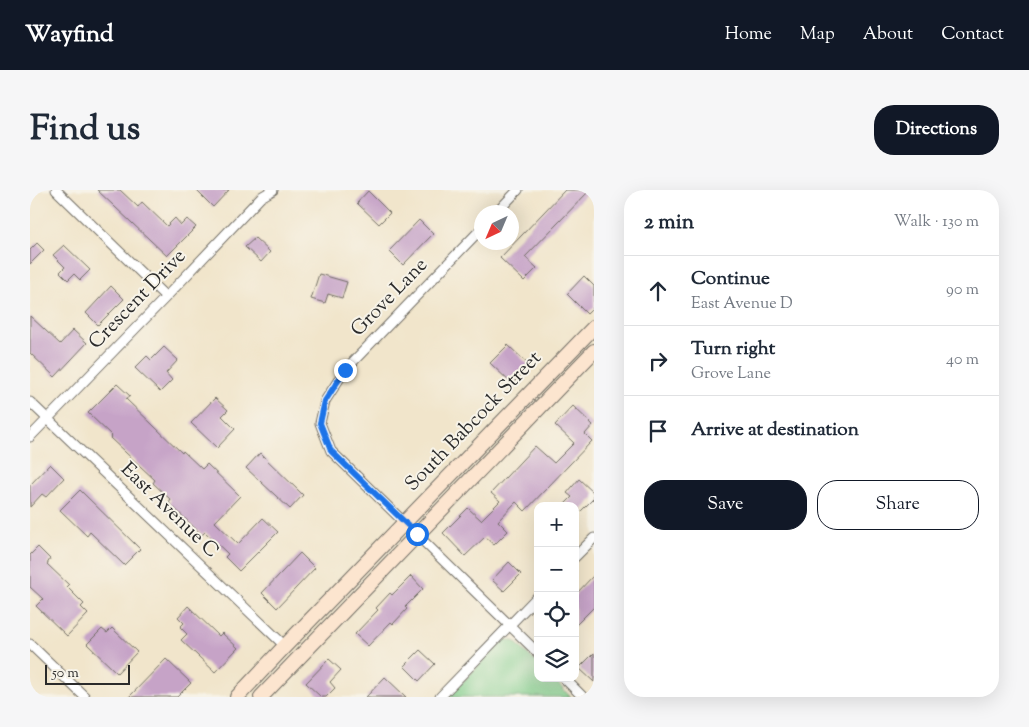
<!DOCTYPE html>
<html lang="en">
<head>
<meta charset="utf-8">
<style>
	body { margin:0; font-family:"Sorts Mill Goudy",serif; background:#f6f6f7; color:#1f2937 }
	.controls { position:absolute; right:15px; bottom:15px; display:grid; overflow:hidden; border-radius:10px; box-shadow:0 5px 20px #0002 }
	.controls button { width:45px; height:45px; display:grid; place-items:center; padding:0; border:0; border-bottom:1px solid #e0e1e3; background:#fff; color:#1f2937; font:25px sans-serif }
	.compass { position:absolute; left:444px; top:15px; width:45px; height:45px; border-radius:50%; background:#fff; box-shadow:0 5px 20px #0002; rotate:224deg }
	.scale { position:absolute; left:15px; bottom:12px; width:85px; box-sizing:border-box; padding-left:5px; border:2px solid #2b2b2b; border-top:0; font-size:14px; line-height:18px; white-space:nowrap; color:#2b2b2b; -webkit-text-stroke:4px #f7f3e8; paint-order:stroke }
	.stop { position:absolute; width:15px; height:15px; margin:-11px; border:4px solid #1a73e8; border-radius:50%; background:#fff }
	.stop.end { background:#1a73e8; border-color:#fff; box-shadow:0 1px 5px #0008 }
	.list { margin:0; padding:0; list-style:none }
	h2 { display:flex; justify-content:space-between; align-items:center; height:65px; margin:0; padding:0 20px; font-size:21px }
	h2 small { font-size:16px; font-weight:400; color:#747a83 }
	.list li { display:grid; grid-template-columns:32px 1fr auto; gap:15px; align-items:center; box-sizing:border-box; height:70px; padding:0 20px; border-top:1px solid #e0e1e3 }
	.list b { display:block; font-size:19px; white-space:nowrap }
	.list p { margin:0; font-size:16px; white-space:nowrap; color:#747a83 }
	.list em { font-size:16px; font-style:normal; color:#747a83 }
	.actions { display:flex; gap:10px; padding:15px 20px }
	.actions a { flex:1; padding:11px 0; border:1px solid #111827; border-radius:20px; text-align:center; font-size:18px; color:#111827 }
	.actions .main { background:#111827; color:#fff }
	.icon { flex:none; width:28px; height:28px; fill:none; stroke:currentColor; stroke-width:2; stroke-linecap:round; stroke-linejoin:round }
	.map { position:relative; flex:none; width:564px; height:507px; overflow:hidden; border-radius:20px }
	header { display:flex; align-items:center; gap:30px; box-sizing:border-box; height:70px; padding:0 25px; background:#111827; color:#fff }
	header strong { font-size:24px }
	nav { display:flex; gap:28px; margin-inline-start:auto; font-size:18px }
	.intro { display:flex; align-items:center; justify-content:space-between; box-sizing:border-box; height:120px; padding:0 30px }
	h1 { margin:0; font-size:35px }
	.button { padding:12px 22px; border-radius:20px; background:#111827; color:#fff; font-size:18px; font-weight:700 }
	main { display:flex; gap:30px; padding:0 30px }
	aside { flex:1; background:#fff; border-radius:20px; box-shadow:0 5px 20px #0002 }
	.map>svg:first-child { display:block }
	.green { fill:#81ce8c; stroke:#567c5c }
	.building { fill:#c6a3c7 }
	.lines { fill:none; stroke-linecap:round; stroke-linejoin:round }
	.minor-casing { stroke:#706c63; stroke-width:11 }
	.secondary-casing { stroke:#706c63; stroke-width:16 }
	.minor { stroke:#fff; stroke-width:9 }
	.secondary { stroke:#fce5cf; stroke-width:14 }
	.route { stroke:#1a73e8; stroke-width:6 }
	.labels { text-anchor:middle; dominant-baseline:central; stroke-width:4; stroke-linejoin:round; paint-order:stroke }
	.street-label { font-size:20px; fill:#2b2b2b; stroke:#f7f3e8 }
</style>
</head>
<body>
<header>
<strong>Wayfind</strong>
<nav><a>Home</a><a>Map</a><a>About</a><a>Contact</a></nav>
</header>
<div class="intro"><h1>Find us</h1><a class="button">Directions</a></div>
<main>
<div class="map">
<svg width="564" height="507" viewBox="0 0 564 507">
	<rect width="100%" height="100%" fill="#f7f3e8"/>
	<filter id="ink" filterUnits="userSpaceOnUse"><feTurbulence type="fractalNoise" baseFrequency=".02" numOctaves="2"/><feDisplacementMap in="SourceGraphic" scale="10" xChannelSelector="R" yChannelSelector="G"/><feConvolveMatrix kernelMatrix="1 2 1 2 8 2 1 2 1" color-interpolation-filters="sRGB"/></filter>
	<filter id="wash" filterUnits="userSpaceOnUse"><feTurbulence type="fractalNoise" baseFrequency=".0096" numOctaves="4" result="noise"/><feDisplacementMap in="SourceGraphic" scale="20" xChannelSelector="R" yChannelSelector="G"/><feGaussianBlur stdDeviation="1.12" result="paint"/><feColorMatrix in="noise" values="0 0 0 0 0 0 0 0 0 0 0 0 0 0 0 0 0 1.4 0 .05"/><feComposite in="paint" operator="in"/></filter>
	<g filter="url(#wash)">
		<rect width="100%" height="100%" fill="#f1e5cb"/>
		<!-- green -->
		<path class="green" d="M474 449 484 451 508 474V488H522L541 507H418Z"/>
		<g id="blocks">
			<!-- building -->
			<path class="building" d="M67 0H90L108 17 112 12 137 36 145 28 151 35 157 29 166 37 137 66Z
				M166 0H199L183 17Z
				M535 0H560L495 67 507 78 494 91 470 68Z
				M338 1 360 23 349 34 327 13Z
				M389 30 403 44 373 75 359 61Z
				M225 48 240 62 231 72 215 57Z
				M7 53 14 60 0 74V60Z
				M34 55 60 80 50 90 44 84 38 90 30 82 35 77 23 65Z
				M289 84 317 92 312 108 298 104 295 113 281 109Z
				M554 86 564 96V117L557 124 537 104Z
				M81 96 94 109 68 135 56 123Z
				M0 126 30 154 43 140 57 153 25 187 0 163Z
				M478 155 500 176 482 194 460 173Z
				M134 157 148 170 136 183 142 190 130 202 105 178 117 166 121 170Z
				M87 194 100 206 96 209 152 263 153 261 172 279 177 274 210 306 185 332 208 354 233 328 248 342 209 381 195 367 198 364 175 342 172 345 139 313 141 310 123 293 125 290 80 248 82 246 58 223Z
				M185 208 198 220 192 226 205 239 187 258 161 233Z
				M543 216 563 235 555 244 562 251 495 321 486 312 468 331 478 341 464 355 455 347 435 366 413 343 438 318 451 330 470 311 461 303 505 256 524 273 544 253 525 235Z
				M230 263 273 305 260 319 216 278Z
				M20 274 34 288 16 307 12 304 0 317V295Z
				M549 289 564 303V308L545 327V316H533L542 307 537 303Z
				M50 300 110 359 94 375 60 342 57 346 30 320Z
				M8 357 20 369 17 374 39 395 37 397 54 414 51 417 58 424 37 446 6 416 13 409 0 397V365Z
				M270 363 285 378 247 418 232 403Z
				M479 372 491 384 474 401 462 390Z
				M564 385V417L545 436V405Z
				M381 386 393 399 375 417 377 419 363 434 361 432 338 456 325 444 348 420 346 418 360 403 362 405Z
				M158 416 189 446 192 443 208 458 185 482 151 450 157 444 150 437 154 433 148 427Z
				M82 438 107 462 87 483 57 454 72 439 77 443Z
				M390 460 405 474 389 491 374 476Z
				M564 463V492L549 478Z
				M136 469 161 493 147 507H99Z
				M299 469 311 480 300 492 305 498 296 507H291L276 493Z
				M355 487 376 507H336Z"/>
		</g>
	</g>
	<g filter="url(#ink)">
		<use href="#blocks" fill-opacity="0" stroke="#706c63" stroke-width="1"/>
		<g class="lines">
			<defs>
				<path id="minor" d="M26 0 136 107
					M467 22 488 0
					M452 38 315 180 295 211 290 233 301 261 508 463
					M0 212 255 456
					M0 247 136 107 231 7 243 0
					M545 367 564 348
					M0 454 55 507
					M534 488 553 507
					M410 507 508 406"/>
				<path id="secondary" d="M207 507 255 456 564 137
					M231 507 564 161"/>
			</defs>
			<!-- minor casing -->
			<use href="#minor" class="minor-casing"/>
			<!-- secondary casing -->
			<use href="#secondary" class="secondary-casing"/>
			<!-- minor -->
			<use href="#minor" class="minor"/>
			<!-- secondary -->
			<use href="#secondary" class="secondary"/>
		</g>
	</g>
	<g class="lines" filter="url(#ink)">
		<!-- route -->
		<path class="route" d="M315 180 295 211 290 233 301 261 387 344"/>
	</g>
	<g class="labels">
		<!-- street labels -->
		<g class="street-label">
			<text transform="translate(360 108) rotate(-46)">Grove Lane</text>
			<text transform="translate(108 110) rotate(-46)">Crescent Drive</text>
			<text transform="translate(444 232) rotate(-46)">South Babcock Street</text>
			<text transform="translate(139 321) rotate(44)">East Avenue C</text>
		</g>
	</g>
</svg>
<div class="controls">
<button>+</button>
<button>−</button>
<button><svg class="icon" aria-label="locate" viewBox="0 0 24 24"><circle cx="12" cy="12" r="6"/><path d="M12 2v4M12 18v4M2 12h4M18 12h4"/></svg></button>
<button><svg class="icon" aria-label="layers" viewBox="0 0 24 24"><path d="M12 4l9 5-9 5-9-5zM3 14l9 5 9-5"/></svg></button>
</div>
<svg class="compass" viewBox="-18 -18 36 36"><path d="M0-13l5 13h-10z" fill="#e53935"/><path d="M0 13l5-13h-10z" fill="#747a83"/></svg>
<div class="scale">50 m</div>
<div class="stop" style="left:387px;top:344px"></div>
<div class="stop end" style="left:315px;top:180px"></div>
</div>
<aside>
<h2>2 min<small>Walk · 130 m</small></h2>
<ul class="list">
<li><svg class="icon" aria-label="ahead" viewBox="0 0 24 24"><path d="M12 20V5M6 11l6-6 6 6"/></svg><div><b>Continue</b><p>East Avenue D</p></div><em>90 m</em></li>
<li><svg class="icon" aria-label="right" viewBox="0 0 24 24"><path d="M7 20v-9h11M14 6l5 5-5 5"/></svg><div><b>Turn right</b><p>Grove Lane</p></div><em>40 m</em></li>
<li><svg class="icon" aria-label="arrive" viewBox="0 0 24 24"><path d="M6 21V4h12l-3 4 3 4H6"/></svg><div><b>Arrive at destination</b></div></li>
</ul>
<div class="actions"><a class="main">Save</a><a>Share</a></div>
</aside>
</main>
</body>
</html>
